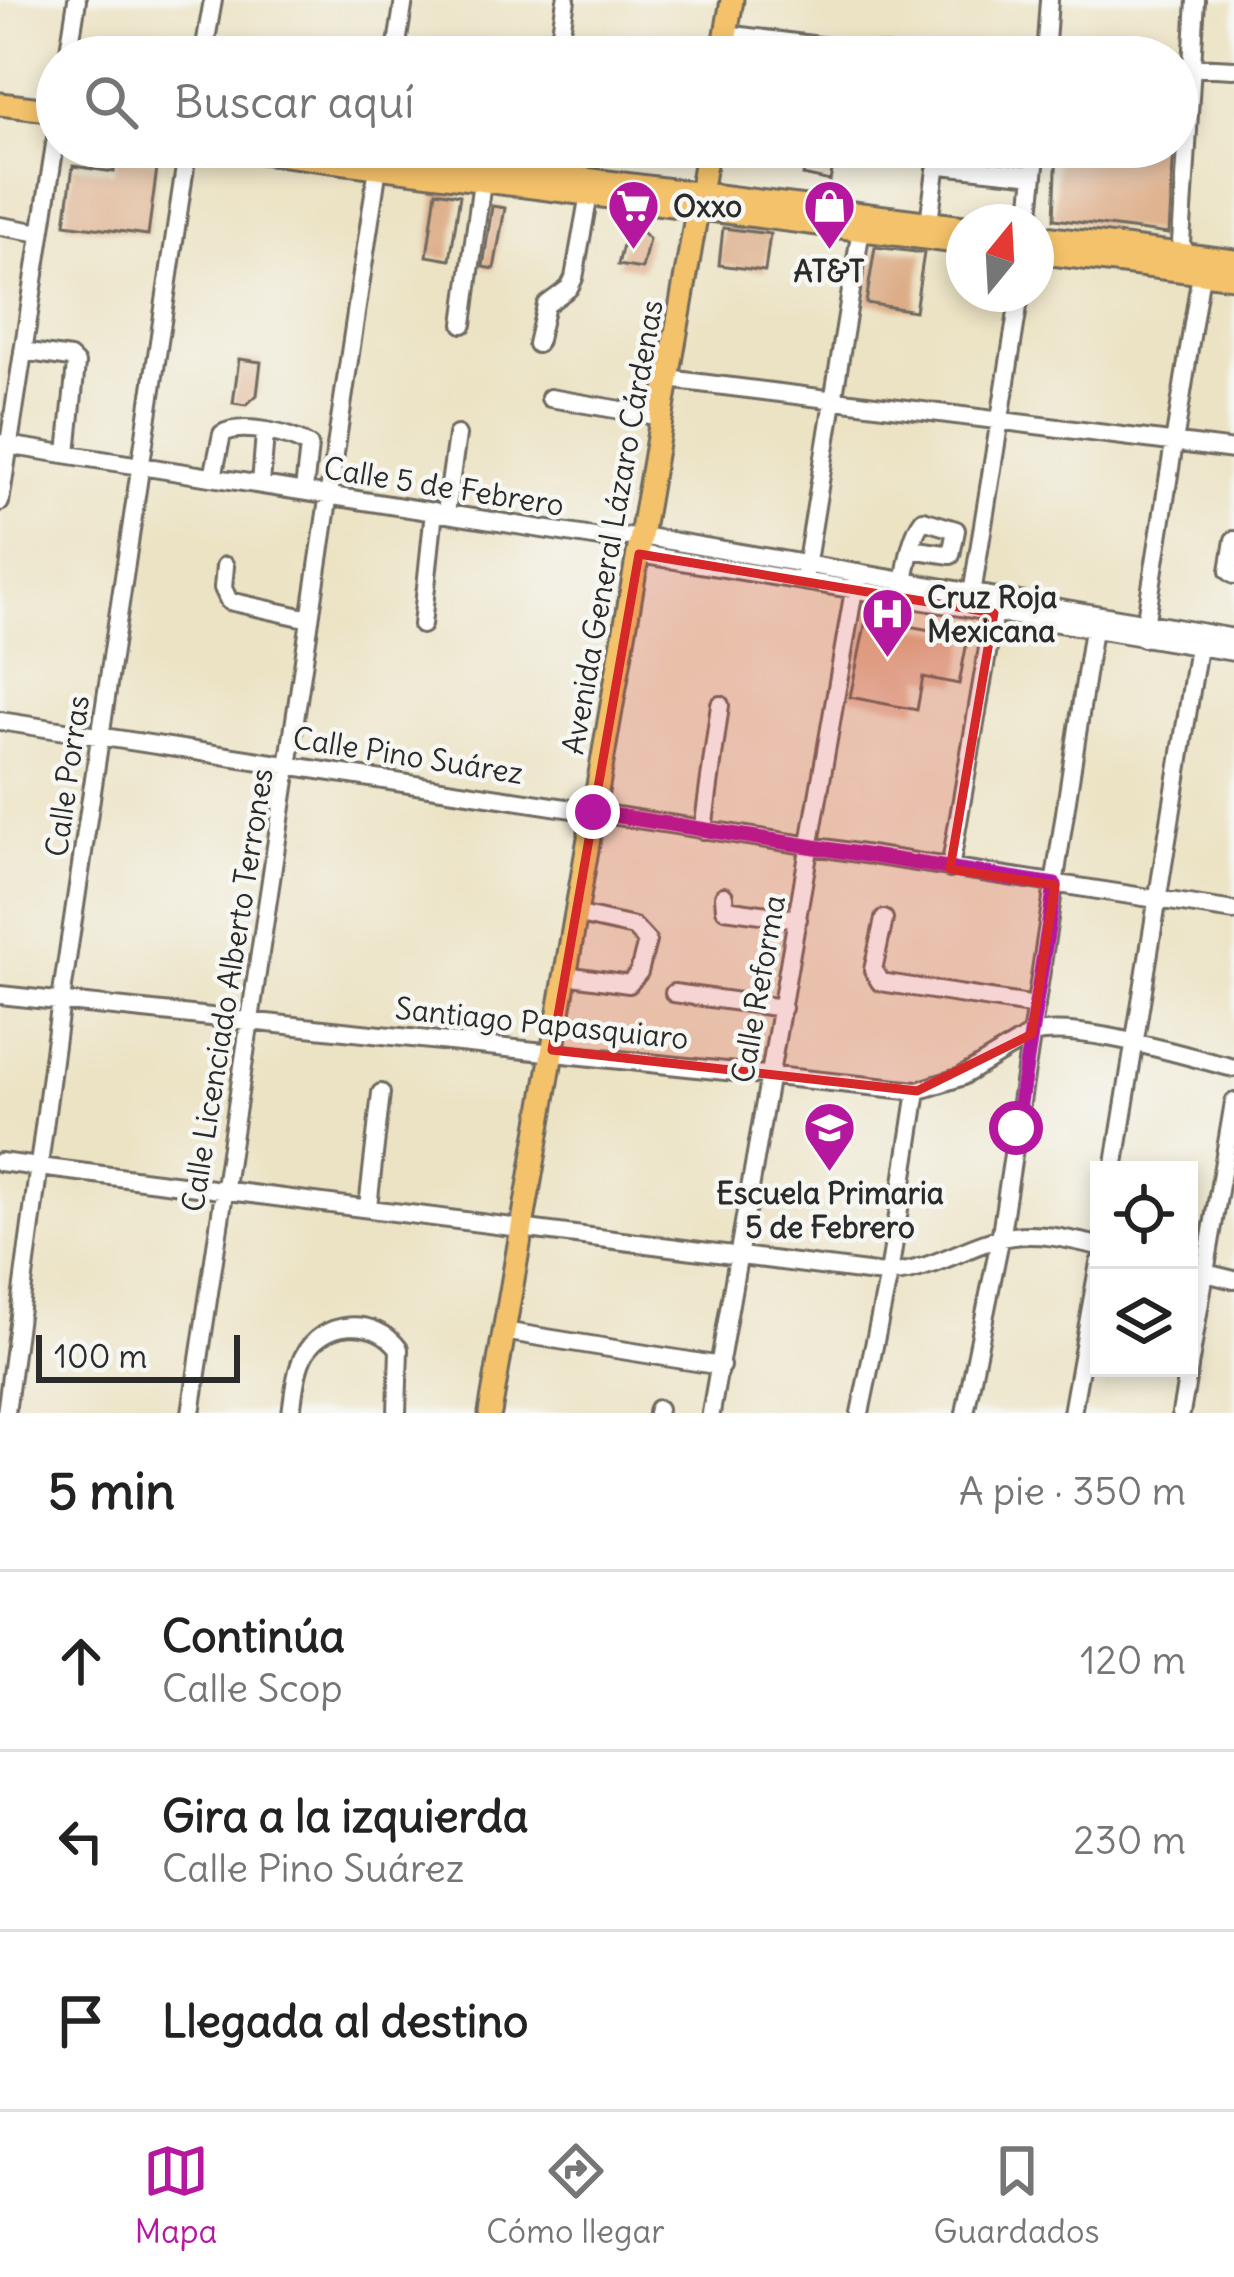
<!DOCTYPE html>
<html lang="es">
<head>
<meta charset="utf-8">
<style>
	body { margin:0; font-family:Delius,sans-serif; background:#f2f2f2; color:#222 }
	.controls { position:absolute; right:36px; bottom:36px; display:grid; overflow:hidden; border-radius:0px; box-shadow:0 6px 18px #0003 }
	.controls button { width:108px; height:108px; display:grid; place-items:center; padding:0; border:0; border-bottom:3px solid #e0e0e0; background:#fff; color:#222; font:60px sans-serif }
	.compass { position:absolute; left:946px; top:204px; width:108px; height:108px; border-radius:50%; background:#fff; box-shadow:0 6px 18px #0003; rotate:18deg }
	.scale { position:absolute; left:36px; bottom:30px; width:204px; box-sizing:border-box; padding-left:12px; border:6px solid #2b2b2b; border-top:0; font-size:33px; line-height:42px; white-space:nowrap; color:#2b2b2b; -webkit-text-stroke:9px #f6f6f2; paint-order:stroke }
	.stop { position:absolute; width:36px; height:36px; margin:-27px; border:9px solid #b5179e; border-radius:50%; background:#fff }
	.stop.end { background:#b5179e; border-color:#fff; box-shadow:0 3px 12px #0008 }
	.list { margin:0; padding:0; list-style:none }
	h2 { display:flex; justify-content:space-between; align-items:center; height:156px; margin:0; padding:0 48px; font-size:51px }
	h2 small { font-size:39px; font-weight:400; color:#767676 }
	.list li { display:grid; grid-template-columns:78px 1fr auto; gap:36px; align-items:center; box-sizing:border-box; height:180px; padding:0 48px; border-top:3px solid #e0e0e0 }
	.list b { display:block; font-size:45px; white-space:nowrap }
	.list p { margin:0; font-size:39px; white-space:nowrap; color:#767676 }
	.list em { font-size:39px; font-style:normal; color:#767676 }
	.icon { flex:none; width:66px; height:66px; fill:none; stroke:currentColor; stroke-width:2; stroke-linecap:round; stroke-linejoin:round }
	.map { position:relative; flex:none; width:1234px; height:1413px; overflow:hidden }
	.search { position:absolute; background:#fff; box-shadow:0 6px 18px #0003; left:36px; right:36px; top:36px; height:132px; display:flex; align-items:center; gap:30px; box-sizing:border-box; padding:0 42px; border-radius:66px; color:#767676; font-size:45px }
	.sheet { height:696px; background:#fff }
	nav { display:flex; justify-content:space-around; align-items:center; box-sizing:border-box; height:168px; border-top:3px solid #e0e0e0; background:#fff; font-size:33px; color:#767676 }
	nav a { display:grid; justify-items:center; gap:6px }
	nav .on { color:#b5179e }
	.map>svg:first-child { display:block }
	.building { fill:#ddad88 }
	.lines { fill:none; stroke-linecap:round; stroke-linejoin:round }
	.minor-casing { stroke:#6f6b61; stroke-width:22 }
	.major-casing { stroke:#6f6b61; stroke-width:27 }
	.minor { stroke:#fff; stroke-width:16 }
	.major { stroke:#f4c26a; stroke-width:21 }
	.route { stroke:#b5179e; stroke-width:15 }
	.marked { fill:#d62828; fill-opacity:0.2; stroke:#d62828; stroke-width:9; stroke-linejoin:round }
	.labels { text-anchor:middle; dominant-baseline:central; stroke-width:9; stroke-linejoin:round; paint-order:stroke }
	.poi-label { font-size:30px; font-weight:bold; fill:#2b2b2b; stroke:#f6f6f2; text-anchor:start }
	.street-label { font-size:30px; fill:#2b2b2b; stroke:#f6f6f2 }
</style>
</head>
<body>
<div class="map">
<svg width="1234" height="1413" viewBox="0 0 1234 1413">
	<rect width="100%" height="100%" fill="#f6f6f2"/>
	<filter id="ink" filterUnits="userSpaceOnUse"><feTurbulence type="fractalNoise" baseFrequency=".00833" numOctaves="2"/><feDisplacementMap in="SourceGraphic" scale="24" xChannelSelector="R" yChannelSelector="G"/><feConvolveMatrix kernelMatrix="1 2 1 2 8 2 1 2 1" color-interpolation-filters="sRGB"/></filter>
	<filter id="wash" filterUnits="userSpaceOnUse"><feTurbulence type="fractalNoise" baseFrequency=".004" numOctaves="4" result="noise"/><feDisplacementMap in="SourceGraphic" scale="48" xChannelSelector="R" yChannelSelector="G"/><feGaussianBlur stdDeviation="2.7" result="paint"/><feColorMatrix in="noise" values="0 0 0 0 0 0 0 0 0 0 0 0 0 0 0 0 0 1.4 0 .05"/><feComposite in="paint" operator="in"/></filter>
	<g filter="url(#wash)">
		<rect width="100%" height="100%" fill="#ece3c4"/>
		<g id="blocks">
			<!-- building -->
			<path class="building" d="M809 147H837L830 181 803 175Z
				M1057 147H1174L1169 234 1054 219Z
				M116 155 158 161 148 235 65 224 73 166 114 172Z
				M436 191 460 195 450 260 427 256Z
				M492 206 505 208 494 269 483 267Z
				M627 228 641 231 649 239 642 269 618 265Z
				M723 228 770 234 765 271 719 265Z
				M875 247 924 253 915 311 866 303Z
				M239 359 261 362 257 395 246 405 233 403Z
				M868 611 905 617 903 625 968 637 959 684 923 677 917 710 850 697Z"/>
		</g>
	</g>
	<g filter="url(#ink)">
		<use href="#blocks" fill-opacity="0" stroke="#6f6b61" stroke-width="3"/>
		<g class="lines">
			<defs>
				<path id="minor" d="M726 34 898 56
					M68 57 77 0
					M203 57 213 0
					M395 57 404 0
					M557 57 566 0
					M1045 57 1049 0
					M1177 66 1234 69
					M929 222 936 170 941 165 1034 175
					M1029 222 1037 147
					M0 226 41 233
					M463 324 482 181
					M537 344 546 305 569 288 574 278 589 194
					M23 351 70 358 76 364 67 454
					M668 379 1234 450
					M550 398 662 417
					M0 444 600 538 642 536 1234 638
					M213 477 222 434C241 422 291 434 309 446L304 490
					M261 484 265 433
					M0 502 57 131
					M446 513 457 435
					M1234 540 1229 571 1234 575
					M639 554 1234 652
					M225 566 223 588 229 601 310 619
					M805 574 861 229
					M902 593C907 570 909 538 923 520L956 530 951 555 911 549
					M972 594 1020 294
					M422 625 434 511
					M1143 638 1200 280 1181 243 1196 0
					M0 721 1234 911
					M703 830 720 705
					M950 869 994 613
					M724 896 725 909 798 919
					M884 919 873 970 880 982 1036 1006
					M565 975 629 984 639 972 647 941 634 927 575 914
					M674 993 783 1008
					M0 995 917 1091 961 1077 1032 1034C1081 1022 1183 1056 1234 1068
					M0 1162 875 1273C929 1277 964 1243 1013 1236 1042 1232 1071 1240 1099 1246
					M1114 1170 1198 647
					M368 1207 381 1093
					M1189 1269 1234 1280
					M503 1331 721 1366
					M1189 1367 1234 1102
					M6 1413 61 1000 188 147
					M191 1413 379 160
					M291 1413C294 1394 295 1374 303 1357 322 1319 375 1316 399 1349L397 1413
					M657 1413 658 1409
					M711 1413 857 573
					M860 1413 889 1274 917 1091
					M965 1413 1000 1240 1093 629
					M1072 1413 1099 1263
					M1181 1413 1189 1368"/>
				<path id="major" d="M722 57 732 0
					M0 104 57 111
					M223 147 964 243
					M387 154 964 227
					M1036 236 1234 261
					M1036 252 1234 277
					M490 1413 708 147"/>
			</defs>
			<!-- minor casing -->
			<use href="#minor" class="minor-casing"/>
			<!-- major casing -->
			<use href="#major" class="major-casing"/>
			<!-- minor -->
			<use href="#minor" class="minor"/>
			<!-- major -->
			<use href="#major" class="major"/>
		</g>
	</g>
	<g class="lines" filter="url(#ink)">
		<!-- route -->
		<path class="route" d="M593 812 1055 885 1016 1128"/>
	</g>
	<!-- marked area -->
	<path class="marked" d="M639 554 994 613 950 869 1055 885 1032 1034 917 1091 552 1050Z"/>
	<!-- icons -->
	<defs>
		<symbol id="supermarket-pin" viewBox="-11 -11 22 30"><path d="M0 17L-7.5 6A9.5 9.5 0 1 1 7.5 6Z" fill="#b5179e" stroke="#f6f6f2"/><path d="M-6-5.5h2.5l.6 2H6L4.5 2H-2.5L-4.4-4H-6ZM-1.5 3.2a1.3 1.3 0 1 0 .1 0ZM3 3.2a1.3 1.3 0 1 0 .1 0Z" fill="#fff"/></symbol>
		<symbol id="shop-pin" viewBox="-11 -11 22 30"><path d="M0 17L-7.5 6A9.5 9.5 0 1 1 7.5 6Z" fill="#b5179e" stroke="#f6f6f2"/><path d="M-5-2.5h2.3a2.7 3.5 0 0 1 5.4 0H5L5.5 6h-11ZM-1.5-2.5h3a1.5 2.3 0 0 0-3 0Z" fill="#fff"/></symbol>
		<symbol id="hospital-pin" viewBox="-11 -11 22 30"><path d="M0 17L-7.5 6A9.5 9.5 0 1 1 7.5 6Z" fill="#b5179e" stroke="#f6f6f2"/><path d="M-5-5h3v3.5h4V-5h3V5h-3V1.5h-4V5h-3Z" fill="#fff"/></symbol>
		<symbol id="school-pin" viewBox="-11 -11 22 30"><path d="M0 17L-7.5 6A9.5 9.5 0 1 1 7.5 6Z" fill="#b5179e" stroke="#f6f6f2"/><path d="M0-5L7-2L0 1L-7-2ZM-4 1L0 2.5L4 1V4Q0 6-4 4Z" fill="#fff"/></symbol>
	</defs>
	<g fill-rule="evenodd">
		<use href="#supermarket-pin" x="604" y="176" width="59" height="81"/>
		<use href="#shop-pin" x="800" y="176" width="59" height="81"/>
		<use href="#hospital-pin" x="858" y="584" width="59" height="81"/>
		<use href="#school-pin" x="800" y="1098" width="59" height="81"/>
	</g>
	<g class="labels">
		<!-- poi labels -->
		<g class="poi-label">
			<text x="673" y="206">Oxxo</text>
			<text x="829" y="271" text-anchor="middle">AT&amp;T</text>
			<text x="927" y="597">Cruz Roja<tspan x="927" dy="34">Mexicana</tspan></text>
			<text x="830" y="1193" text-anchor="middle">Escuela Primaria<tspan x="830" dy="34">5 de Febrero</tspan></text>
		</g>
		<!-- street labels -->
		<g class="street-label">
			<text transform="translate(444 486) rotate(9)">Calle 5 de Febrero</text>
			<text transform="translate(612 527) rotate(-80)">Avenida General Lázaro Cárdenas</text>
			<text transform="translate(408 755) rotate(9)">Calle Pino Suárez</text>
			<text transform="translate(67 776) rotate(-82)">Calle Porras</text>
			<text transform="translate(758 989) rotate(-80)">Calle Reforma</text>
			<text transform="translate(227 990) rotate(-81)">Calle Licenciado Alberto Terrones</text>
			<text transform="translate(542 1023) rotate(6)">Santiago Papasquiaro</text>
		</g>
	</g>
</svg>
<div class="controls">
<button><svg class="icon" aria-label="locate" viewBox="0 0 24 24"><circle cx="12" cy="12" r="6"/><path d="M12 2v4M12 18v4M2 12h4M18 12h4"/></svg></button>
<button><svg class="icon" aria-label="layers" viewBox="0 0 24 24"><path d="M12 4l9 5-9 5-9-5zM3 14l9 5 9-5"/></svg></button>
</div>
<svg class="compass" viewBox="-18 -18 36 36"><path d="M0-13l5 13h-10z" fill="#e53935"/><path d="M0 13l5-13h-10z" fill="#767676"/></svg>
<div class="scale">100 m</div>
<div class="stop" style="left:1016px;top:1128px"></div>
<div class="stop end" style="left:593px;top:812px"></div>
<div class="search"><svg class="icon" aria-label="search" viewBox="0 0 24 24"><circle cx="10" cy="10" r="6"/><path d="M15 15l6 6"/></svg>Buscar aquí</div>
</div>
<section class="sheet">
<h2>5 min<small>A pie · 350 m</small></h2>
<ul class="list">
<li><svg class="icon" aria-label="ahead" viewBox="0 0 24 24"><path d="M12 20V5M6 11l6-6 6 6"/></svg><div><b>Continúa</b><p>Calle Scop</p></div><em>120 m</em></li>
<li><svg class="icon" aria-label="left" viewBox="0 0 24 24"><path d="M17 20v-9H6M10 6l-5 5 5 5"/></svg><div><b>Gira a la izquierda</b><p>Calle Pino Suárez</p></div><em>230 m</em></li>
<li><svg class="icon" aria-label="arrive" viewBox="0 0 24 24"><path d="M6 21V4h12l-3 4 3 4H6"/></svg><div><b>Llegada al destino</b></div></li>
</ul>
</section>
<nav>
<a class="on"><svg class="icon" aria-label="map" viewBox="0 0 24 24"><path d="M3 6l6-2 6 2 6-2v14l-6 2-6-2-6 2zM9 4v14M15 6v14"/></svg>Mapa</a>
<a><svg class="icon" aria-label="directions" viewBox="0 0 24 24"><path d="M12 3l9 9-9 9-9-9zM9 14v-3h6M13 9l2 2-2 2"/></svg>Cómo llegar</a>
<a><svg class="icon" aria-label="saved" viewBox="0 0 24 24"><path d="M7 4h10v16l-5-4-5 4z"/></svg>Guardados</a>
</nav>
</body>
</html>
